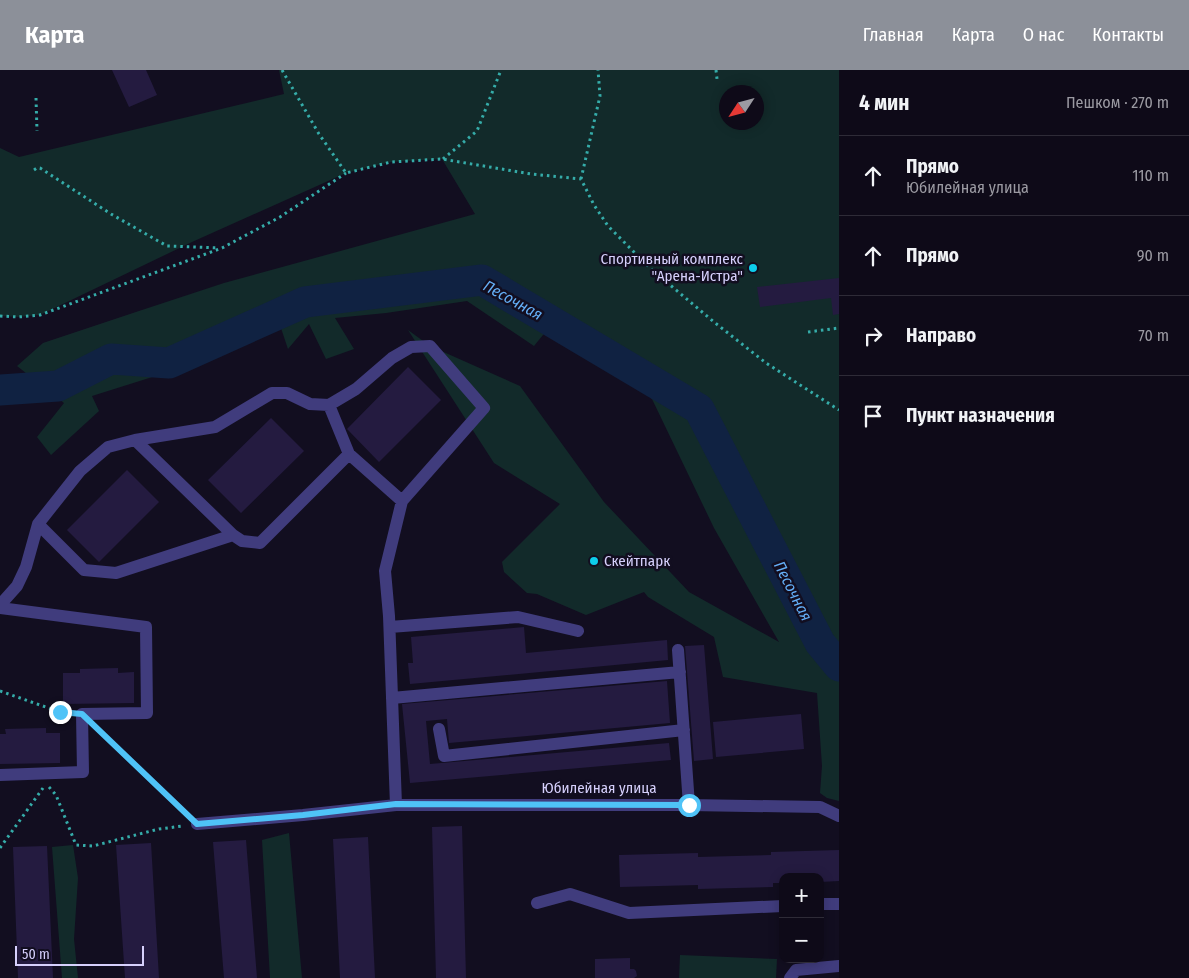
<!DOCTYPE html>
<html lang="ru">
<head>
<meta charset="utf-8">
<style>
	body { margin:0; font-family:"Fira Sans Condensed",sans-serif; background:#1c1825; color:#f1f3f6 }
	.controls { position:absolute; right:15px; bottom:15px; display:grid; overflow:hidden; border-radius:10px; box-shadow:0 2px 12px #0003 }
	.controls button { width:45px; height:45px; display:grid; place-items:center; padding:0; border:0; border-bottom:1px solid #2e2b37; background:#0e0a18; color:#f1f3f6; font:25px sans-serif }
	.compass { position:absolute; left:719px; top:15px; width:45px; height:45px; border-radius:50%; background:#0e0a18; box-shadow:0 2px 12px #0003; rotate:234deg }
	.scale { position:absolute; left:15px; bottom:12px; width:129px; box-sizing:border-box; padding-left:5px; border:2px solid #d6d0fc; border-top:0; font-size:14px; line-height:18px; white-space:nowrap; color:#d6d0fc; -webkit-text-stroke:4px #120e20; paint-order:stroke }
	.stop { position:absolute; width:15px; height:15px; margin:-11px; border:4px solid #4fc3f7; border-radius:50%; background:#fff }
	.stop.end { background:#4fc3f7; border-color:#fff; box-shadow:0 1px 5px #0008 }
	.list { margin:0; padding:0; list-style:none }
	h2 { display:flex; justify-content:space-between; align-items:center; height:65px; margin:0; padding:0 20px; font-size:21px }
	h2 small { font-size:16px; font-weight:400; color:#9b9aa2 }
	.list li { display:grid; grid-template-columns:32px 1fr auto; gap:15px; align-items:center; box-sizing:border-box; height:80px; padding:0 20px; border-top:1px solid #2e2b37 }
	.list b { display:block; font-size:19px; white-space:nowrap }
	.list p { margin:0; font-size:16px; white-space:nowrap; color:#9b9aa2 }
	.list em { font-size:16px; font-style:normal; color:#9b9aa2 }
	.icon { flex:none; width:28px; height:28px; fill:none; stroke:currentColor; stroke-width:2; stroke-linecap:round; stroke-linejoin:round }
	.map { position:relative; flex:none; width:839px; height:908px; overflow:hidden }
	header { display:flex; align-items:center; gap:30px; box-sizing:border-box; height:70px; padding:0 25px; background:#8c9099; color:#fff }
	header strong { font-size:24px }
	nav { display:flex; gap:28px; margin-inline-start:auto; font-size:18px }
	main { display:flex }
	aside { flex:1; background:#0e0a18 }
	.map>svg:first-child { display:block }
	.green { fill:#122a2a; fill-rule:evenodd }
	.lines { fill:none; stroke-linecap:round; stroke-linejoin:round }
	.river { stroke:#102242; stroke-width:31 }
	.building { fill:#241b40 }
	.path { stroke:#35aca9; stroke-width:3; stroke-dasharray:2.5 4; stroke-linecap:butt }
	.minor { stroke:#403c7d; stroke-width:12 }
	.route { stroke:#4fc3f7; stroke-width:6 }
	.poi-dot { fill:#0dcdeb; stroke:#120e20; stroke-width:2 }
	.labels { text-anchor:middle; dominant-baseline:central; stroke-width:5; stroke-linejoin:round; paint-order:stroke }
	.poi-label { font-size:15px; fill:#d6d0fc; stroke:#120e20; text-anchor:end }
	.street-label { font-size:15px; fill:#d6d0fc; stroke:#120e20 }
	.water-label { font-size:16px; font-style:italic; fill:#64aef6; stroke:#120e20 }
</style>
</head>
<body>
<header>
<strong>Карта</strong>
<nav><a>Главная</a><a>Карта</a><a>О нас</a><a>Контакты</a></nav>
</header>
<main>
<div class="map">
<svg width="839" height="908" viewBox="0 0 839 908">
	<rect width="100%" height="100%" fill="#120e20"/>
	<!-- green -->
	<path class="green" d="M279 0H839V731L827 728 820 723 822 696 817 623 723 607 714 567 648 527 644 522 586 545 537 524 527 523 504 502 502 492 560 434 494 393 408 260 430 276 520 316 604 432 689 522 779 572 714 458 652 329 560 244 534 276 467 231 386 243 335 248 354 279 326 289 309 254 288 279 274 237 183 277 165 303 92 326 99 341 51 385 37 367 64 333 17 296 43 273 142 240 224 213 475 144 442 89 391 92 346 103 192 172 40 245 18 247 0 246V78L19 87 284 24ZM726 22H756V52H726Z
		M289 763 302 908H270L262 770Z
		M73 775 78 808 74 869 78 908H62L52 777Z
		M680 885 777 889 776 908H679Z"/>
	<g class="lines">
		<!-- river -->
		<path class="river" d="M0 320 58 316 111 289 169 293 305 232 482 210 699 339 820 573 839 596"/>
	</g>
	<!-- building -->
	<path class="building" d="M112 0H146L157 25 129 37Z
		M839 208V244L833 245 831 228 760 237 757 217Z
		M408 297 441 330 379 392 347 359Z
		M271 348 304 381 241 443 208 410Z
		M127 400 159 432 99 492 67 460Z
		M524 557 526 583 667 570 668 590 410 614 408 593H413L411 567Z
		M704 575 713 689 694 691 685 576Z
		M118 598V603L134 602V633L63 634V603H80V599Z
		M667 611 670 653 449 673 447 649 426 651 430 694 669 673 671 690 410 713 402 634Z
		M801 644 804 679 716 687 713 652Z
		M46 658V663H60V693L0 694V664H6L5 659Z
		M462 756 466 908H436L432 757Z
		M368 767 375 908H340L333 769Z
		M246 770 257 908H224L213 772Z
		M151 773 159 908H125L116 775Z
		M47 776 53 908H18L13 777Z
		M839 780V811L820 812V807H783V813H773V817L698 819V815L620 817 619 785 698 783V787L771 785V782Z
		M820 841H823L824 867H820Z
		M630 888V899H634L636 901 637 906 634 908H595V889Z"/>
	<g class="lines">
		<!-- path -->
		<path class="path" d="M282 0 319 64 346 103 391 92 442 89 531 104 581 109 594 135 608 156 650 198 714 252 766 293 839 340
			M716 0 717 9
			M36 28 37 61
			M443 89 477 61 501 0
			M34 100 37 98H40L111 144 167 176 219 178
			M581 109 600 26 598 0
			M0 246 18 247 40 245 222 178 280 147 346 103
			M808 262 839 258
			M0 621 60 642 68 643
			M96 657 187 745
			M49 717 56 725 76 775 93 776 159 759 183 756
			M0 778 43 718"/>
		<!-- minor -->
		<path class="minor" d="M135 370 233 465 242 471 260 473 349 384
			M402 431 385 501 389 546 396 735H689L820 737 839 746
			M38 454 84 500 116 503 233 465
			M0 535 17 516 26 497 38 454 80 401 108 377 135 370 215 357 272 323H287L310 334 329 335 356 319 392 288 411 277 430 276 484 338 402 431 349 384 329 335
			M0 538 146 557 147 643 82 644 83 702 0 705
			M390 557 518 547 578 561
			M678 580 689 735
			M392 628 680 602
			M439 659 444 686 684 660
			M197 754 303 745 396 735
			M537 833 570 824 629 843 783 836
			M820 834H839
			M790 908 796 900 839 896"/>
	</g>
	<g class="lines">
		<!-- route -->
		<path class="route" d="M60 642 82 644 197 754 303 745 396 734 689 735"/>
	</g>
	<!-- markers -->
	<g class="poi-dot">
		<circle cx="753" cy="198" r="5"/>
		<circle cx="594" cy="491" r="5"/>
	</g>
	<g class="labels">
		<!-- poi labels -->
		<g class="poi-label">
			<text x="743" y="189">Спортивный комплекс<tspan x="743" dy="17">"Арена-Истра"</tspan></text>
			<text x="604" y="491" text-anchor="start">Скейтпарк</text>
		</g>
		<!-- street labels -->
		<g class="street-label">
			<text x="599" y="718">Юбилейная улица</text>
		</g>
		<!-- water labels -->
		<g class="water-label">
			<text transform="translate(513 230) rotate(29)">Песочная</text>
			<text transform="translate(793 521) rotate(63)">Песочная</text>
		</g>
	</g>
</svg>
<div class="controls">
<button>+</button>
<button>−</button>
</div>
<svg class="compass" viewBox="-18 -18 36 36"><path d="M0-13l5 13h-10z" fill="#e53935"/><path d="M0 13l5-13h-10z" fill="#9b9aa2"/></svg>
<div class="scale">50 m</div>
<div class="stop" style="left:689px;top:735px"></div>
<div class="stop end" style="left:60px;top:642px"></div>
</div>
<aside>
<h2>4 мин<small>Пешком · 270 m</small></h2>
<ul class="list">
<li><svg class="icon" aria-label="ahead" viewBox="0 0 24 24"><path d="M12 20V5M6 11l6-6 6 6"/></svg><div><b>Прямо</b><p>Юбилейная улица</p></div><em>110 m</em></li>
<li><svg class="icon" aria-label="ahead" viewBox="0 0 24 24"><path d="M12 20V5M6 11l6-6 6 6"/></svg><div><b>Прямо</b></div><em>90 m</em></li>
<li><svg class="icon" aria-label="right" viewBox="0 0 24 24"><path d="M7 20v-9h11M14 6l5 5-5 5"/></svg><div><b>Направо</b></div><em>70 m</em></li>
<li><svg class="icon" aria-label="arrive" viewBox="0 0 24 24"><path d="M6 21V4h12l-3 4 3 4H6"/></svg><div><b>Пункт назначения</b></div></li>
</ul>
</aside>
</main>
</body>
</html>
